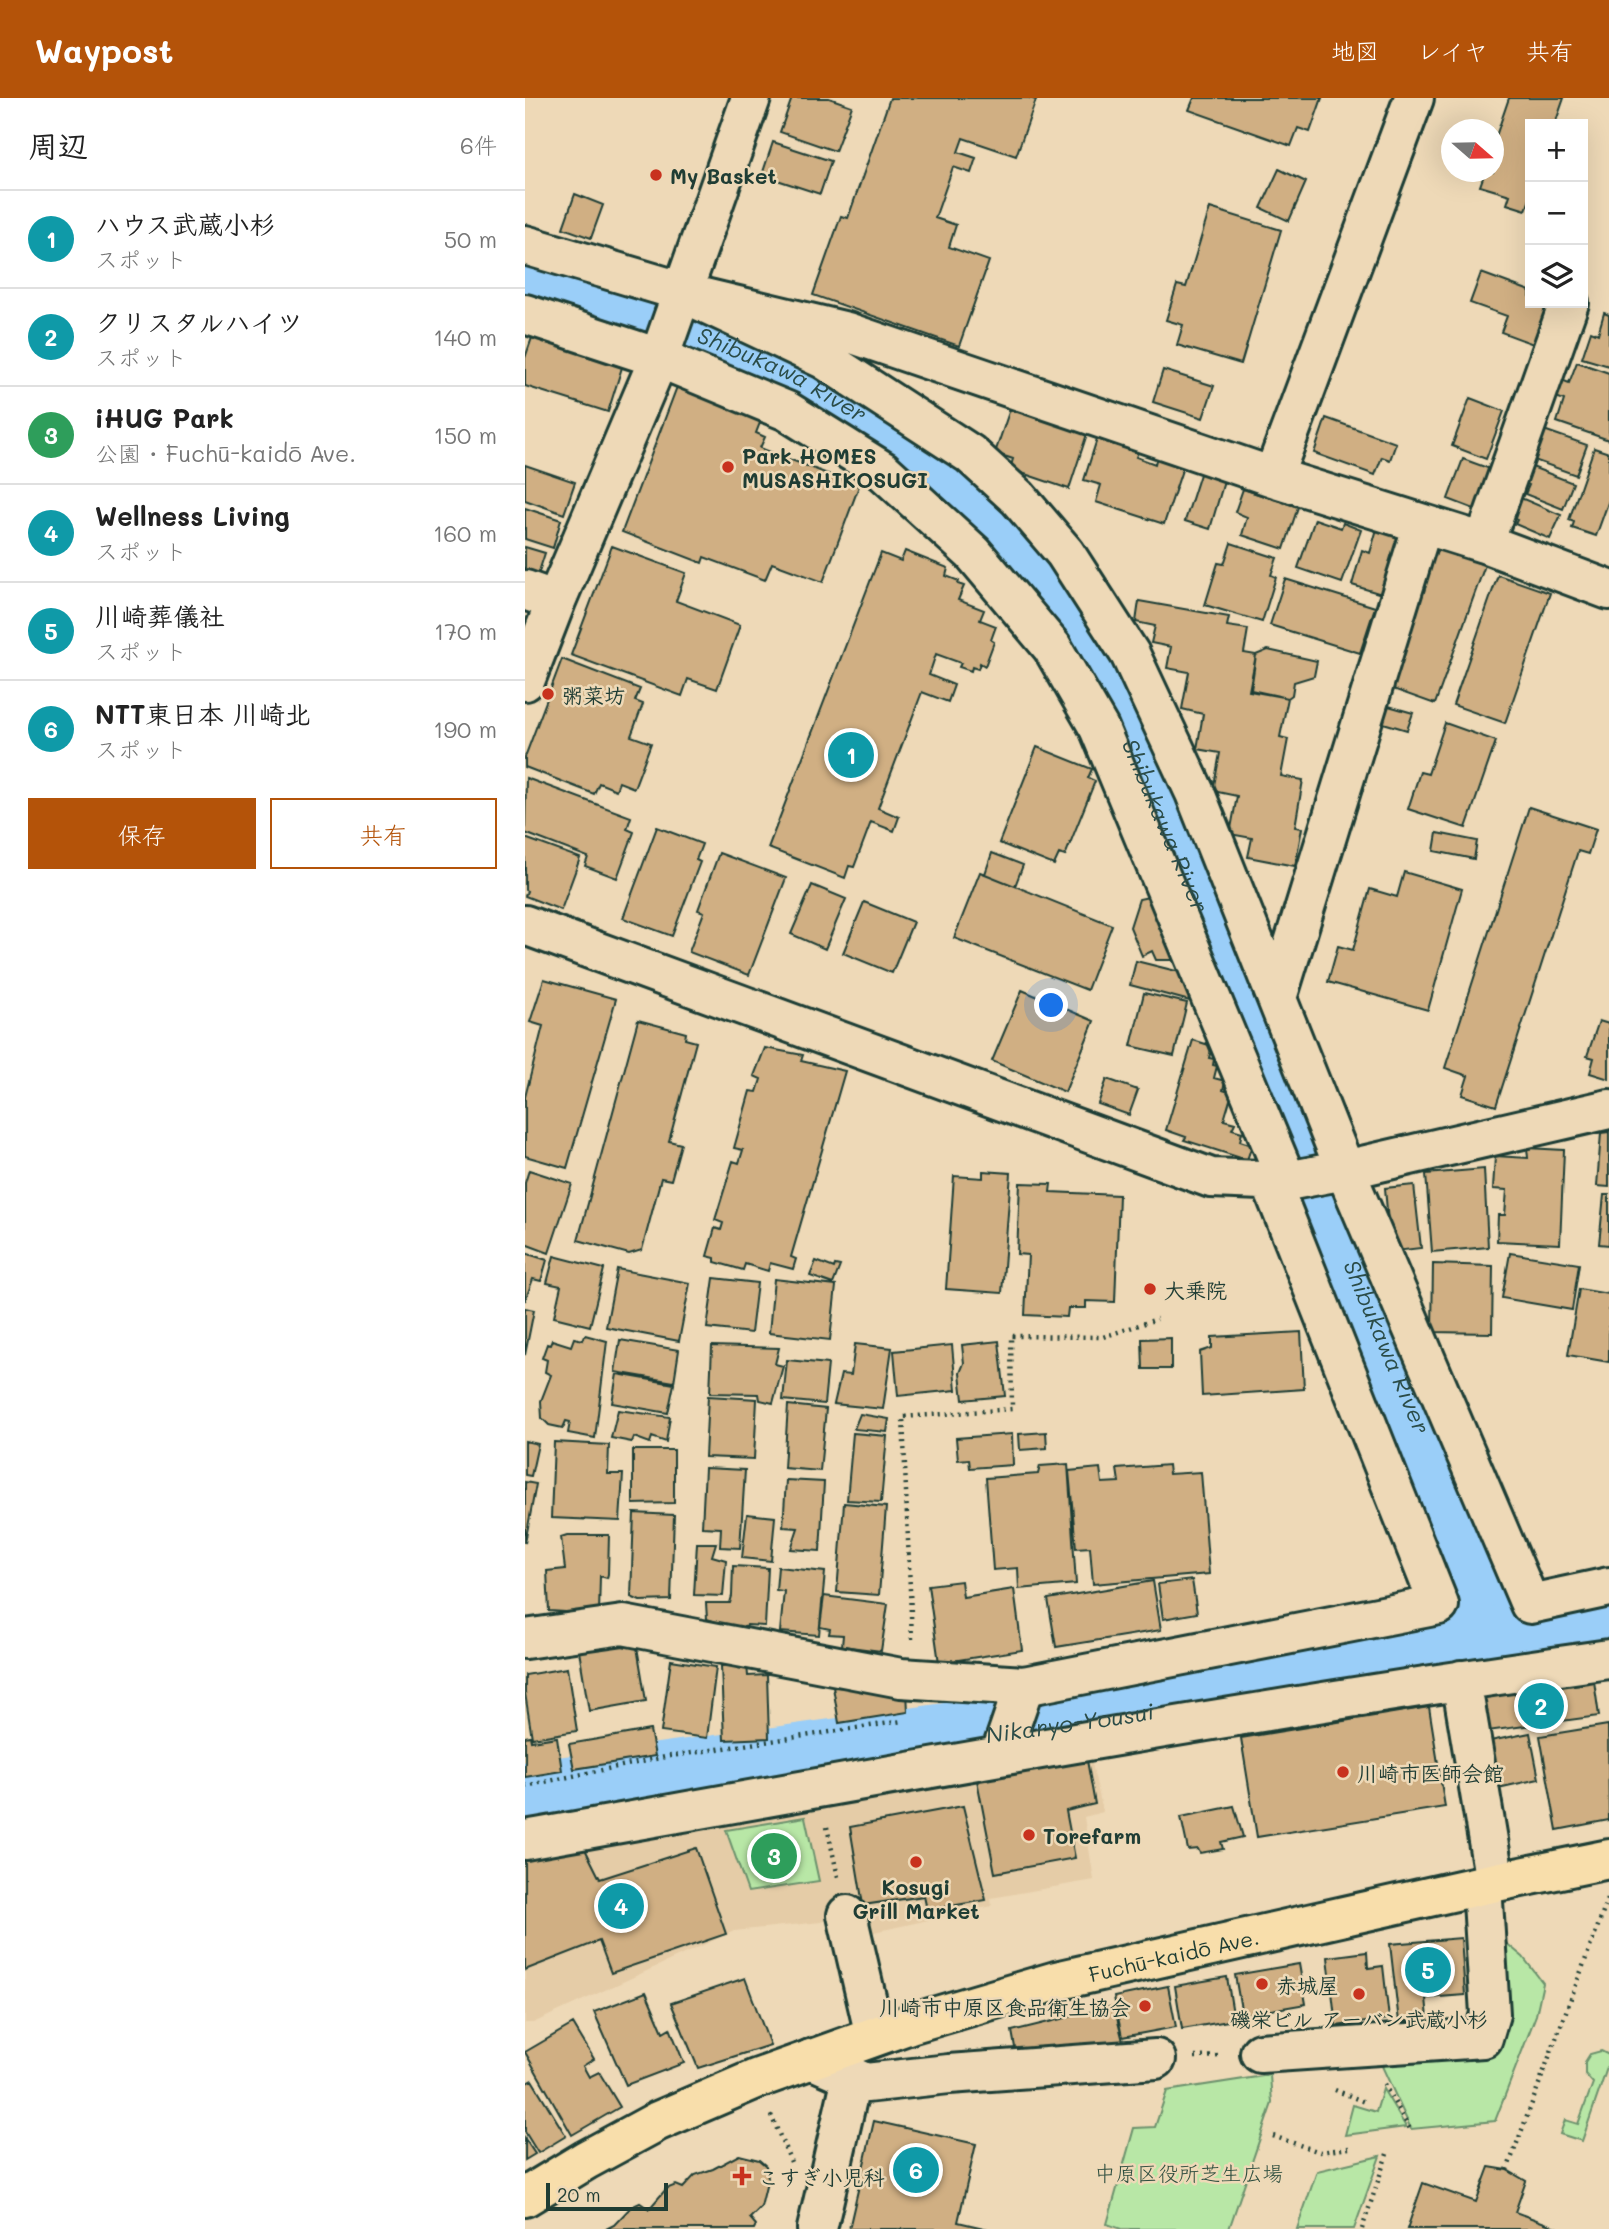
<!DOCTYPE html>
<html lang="ja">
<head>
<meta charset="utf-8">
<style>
	body { margin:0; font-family:Mali,"Klee One",sans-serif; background:#f6f6f6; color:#222 }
	.controls { position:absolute; right:21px; top:21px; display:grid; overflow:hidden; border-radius:0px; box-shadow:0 7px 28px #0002 }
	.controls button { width:63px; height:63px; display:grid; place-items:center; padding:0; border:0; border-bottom:2px solid #e0e0e0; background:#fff; color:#222; font:35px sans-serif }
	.compass { position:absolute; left:916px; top:21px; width:63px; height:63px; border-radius:50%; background:#fff; box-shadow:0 7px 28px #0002; rotate:110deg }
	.scale { position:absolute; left:21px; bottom:18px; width:122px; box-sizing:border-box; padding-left:7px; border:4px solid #1f3d34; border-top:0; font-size:19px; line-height:24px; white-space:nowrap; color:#1f3d34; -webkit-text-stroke:5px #eed9b7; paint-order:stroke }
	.you { position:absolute; left:527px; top:908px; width:24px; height:24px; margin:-18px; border:5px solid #fff; border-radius:50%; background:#1a73e8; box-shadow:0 0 0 10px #1a73e833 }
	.badge { display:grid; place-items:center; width:46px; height:46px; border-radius:50%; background:#b45309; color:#fff; font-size:23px; font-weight:700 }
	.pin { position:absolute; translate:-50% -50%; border:4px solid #fff; box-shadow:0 2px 7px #0006 }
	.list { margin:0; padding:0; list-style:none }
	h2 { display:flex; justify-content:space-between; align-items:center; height:91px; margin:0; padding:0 28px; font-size:30px }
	h2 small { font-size:23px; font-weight:400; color:#767676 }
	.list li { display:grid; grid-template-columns:46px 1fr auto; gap:21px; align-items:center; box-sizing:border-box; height:98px; padding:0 28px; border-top:2px solid #e0e0e0 }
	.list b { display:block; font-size:26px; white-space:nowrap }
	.list p { margin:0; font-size:23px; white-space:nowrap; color:#767676 }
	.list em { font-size:23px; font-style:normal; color:#767676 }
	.actions { display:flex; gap:14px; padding:21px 28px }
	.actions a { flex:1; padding:16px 0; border:2px solid #b45309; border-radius:0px; text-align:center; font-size:24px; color:#b45309 }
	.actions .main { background:#b45309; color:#fff }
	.icon { flex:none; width:38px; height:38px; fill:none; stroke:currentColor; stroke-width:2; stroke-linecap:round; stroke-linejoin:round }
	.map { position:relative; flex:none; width:1084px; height:2131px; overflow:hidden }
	header { display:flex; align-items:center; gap:42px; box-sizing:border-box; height:98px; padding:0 35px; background:#b45309; color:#fff }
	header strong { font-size:33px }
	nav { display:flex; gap:38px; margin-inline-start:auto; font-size:24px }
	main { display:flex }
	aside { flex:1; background:#fff }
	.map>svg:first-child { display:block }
	.built { fill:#e5cca7 }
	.green { fill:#b8e7a6; stroke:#6c926d; stroke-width:2 }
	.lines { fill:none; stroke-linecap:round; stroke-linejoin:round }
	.river { stroke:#9acef8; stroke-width:74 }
	.building { fill:#d0af83; stroke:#1f3d34; stroke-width:2 }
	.minor-casing { stroke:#1f3d34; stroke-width:44 }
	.highway-casing { stroke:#1f3d34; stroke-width:44 }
	.path { stroke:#1f3d34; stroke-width:4.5; stroke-dasharray:2 5; stroke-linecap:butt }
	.minor { stroke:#eed9b7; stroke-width:38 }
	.highway { stroke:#f8deab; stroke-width:38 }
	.poi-dot { fill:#c8321e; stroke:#eed9b7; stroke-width:2.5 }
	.labels { text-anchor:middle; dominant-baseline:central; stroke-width:5; stroke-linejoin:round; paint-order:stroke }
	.poi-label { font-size:21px; font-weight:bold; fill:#1f3d34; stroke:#eed9b7; text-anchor:start }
	.street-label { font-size:21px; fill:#1f3d34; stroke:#eed9b7 }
	.park-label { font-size:21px; fill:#2e4e3f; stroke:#eed9b7 }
	.water-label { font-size:23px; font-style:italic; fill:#2b4c48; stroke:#eed9b7 }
</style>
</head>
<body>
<header>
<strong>Waypost</strong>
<nav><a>地図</a><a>レイヤ</a><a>共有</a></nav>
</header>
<main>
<aside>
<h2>周辺<small>6件</small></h2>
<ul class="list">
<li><span class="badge" style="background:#0f9aa8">1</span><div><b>ハウス武蔵小杉</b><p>スポット</p></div><em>50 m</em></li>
<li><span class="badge" style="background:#0f9aa8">2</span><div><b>クリスタルハイツ</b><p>スポット</p></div><em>140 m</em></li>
<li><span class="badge" style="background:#2e9e5b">3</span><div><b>iHUG Park</b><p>公園 · Fuchū-kaidō Ave.</p></div><em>150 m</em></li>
<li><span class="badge" style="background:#0f9aa8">4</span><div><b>Wellness Living</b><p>スポット</p></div><em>160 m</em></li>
<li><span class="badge" style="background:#0f9aa8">5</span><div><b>川崎葬儀社</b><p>スポット</p></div><em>170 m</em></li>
<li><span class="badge" style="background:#0f9aa8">6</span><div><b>NTT東日本 川崎北</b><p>スポット</p></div><em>190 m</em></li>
</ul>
<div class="actions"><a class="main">保存</a><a>共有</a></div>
</aside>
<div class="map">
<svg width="1084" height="2131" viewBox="0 0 1084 2131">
	<rect width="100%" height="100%" fill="#eed9b7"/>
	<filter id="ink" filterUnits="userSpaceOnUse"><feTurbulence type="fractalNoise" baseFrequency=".0143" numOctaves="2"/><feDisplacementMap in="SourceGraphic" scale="14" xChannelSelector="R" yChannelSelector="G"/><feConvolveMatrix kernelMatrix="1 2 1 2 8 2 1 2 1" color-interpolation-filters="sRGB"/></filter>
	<g filter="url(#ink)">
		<!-- built -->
		<path class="built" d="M565 1657 578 1714 559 1719 569 1782 466 1800 467 1808 340 1836 332 1815 296 1824 209 1833 8 1925H0V1756Z"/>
		<!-- green -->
		<path class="green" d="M280 1719 294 1783 223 1794 201 1732Z
			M980 1844 998 1859 1018 1885 1011 1917 970 2023 886 2031 856 1966 968 1957 982 1914Z
			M1076 1953 1084 1957V1964L1057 2043 1035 2036 1040 2022 1053 2026 1068 1985 1060 1976V1964L1065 1956Z
			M745 1977 747 2005 704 2131H596L582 2126 609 2030 630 2029 642 1993Z
			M858 1991 881 2029 820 2037 828 2007 851 2014Z
			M855 2058 829 2131H772L792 2073Z"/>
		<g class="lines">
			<!-- river -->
			<g class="river">
				<path id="s1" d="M0 178 171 234 267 274 349 323 383 352 458 423 526 502 579 582 987 1542"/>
				<path id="s2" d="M0 1701 608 1616 987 1542 1084 1527"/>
			</g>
		</g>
		<!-- building -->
		<path class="building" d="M267 0H304L327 8 310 53 255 34Z
			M365 0H504L511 2 491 58 438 40 433 54 451 60 446 75 428 69 410 120 431 127 424 149 464 163 434 248 288 197 316 118 323 120Z
			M669 0H797L785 34 773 30 766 48 664 12Z
			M984 0H1039L1030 26H1005V101L1001 112 982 106 985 97 955 88 960 74H968V47Z
			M248 44 306 63 295 96 237 77Z
			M754 71 781 84 764 123 736 110Z
			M50 96 78 107 66 140 38 130Z
			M685 110 756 132 716 266 652 247 658 227 641 222 652 187 661 189Z
			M956 175 1005 193V205H1027L1011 247 976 234 982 218 945 205Z
			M1079 215 1084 217V268L1057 260 1066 233 1073 236Z
			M9 234 99 263 83 314 0 288V260Z
			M1052 264 1084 275V342L1032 324 1039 302 1031 299 1037 282 1044 285Z
			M638 272 689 288 678 320 628 304Z
			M153 286 238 317 231 335 240 339 235 350 334 388 298 484 247 465 240 482 179 459 177 465 97 434Z
			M945 300 979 313 961 361 927 348Z
			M485 311 562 336 544 391 485 371 488 361 470 355Z
			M801 320 871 345 865 362 857 359 850 377 789 355Z
			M1016 331 1062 347 1051 377 1009 362 1015 347 1010 346Z
			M572 341 613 354 611 359 630 366 632 358 659 366 639 426 571 404 576 387 559 382Z
			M1069 350 1084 355V402L1071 438 1047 430 1049 424 1044 422Z
			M938 361 971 373 957 414 923 401Z
			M0 367 50 384 39 416 0 402Z
			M1002 367 1048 385 1038 411 1000 396 1004 387 996 384Z
			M676 373 700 380 685 431 660 423Z
			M718 391 773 409 759 451 717 437 722 419 710 414Z
			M991 398 1036 417 1025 441 990 426 992 422 982 418Z
			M0 410 36 422 28 450 0 441Z
			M790 421 816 430 818 425 836 432 817 485 773 470Z
			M852 431 878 439 860 497 827 487 837 452 845 455Z
			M706 445 752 460 746 477 751 479 737 524 680 507 693 465 699 466Z
			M87 448 161 475 151 503 215 527 192 591 163 581 157 598 46 557Z
			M0 449 20 455 12 480 0 476Z
			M911 449 960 467 910 606 865 590 891 519 885 516Z
			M380 453 423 470 421 478 434 483 433 486 439 488 433 502 459 512 455 522 471 528 466 542 469 544 460 568 455 565 453 571 447 569 446 573 434 569 436 565 411 556 404 577 429 587 423 604 397 594 353 710 374 719 369 733 346 724 329 769 324 768 320 780 243 750 356 455 376 463Z
			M973 477 1025 495 980 625 928 607Z
			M760 481 850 509 835 555 745 527Z
			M614 503 704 519 702 528 723 531 719 555 731 557 724 593 763 600 755 639 763 641 756 678 778 682 770 729 777 730 770 768 723 759 727 740 705 736 712 698 688 693 695 655 672 651 678 616 657 611 664 574 642 570 646 549 626 545 630 528 611 524Z
			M743 552 792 563 789 578 769 584 767 597 763 600 726 592 731 557Z
			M37 561 115 591 110 603 118 606 106 638 126 645 109 690 94 684 91 692 74 685 69 696 0 669V659Z
			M860 607 888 615 882 632 855 624Z
			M920 625 971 643 941 730 883 711 895 674 903 676Z
			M512 649 567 671 563 680 570 683 540 758 534 756 529 767 474 745Z
			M1 680 106 719 102 731 109 734 92 780 60 768 63 759 0 735Z
			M1004 709 1071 731 1063 756 1053 753 971 1008 937 997 943 978 920 970Z
			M132 729 177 746 171 762 175 764 147 838 98 820Z
			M912 735 952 743 949 761 909 753Z
			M0 740 55 760 36 812 0 798 2 793 0 792Z
			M194 755 261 780 224 877 164 854 179 814 173 812Z
			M467 755 498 767 490 788 460 776Z
			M455 774 587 827 562 892 429 840Z
			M879 774 937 791 903 912 803 884 813 848 828 852 845 791 872 799Z
			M287 787 321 801 300 851 266 836Z
			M633 797 659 862H631L627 853 617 858 605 829 614 801Z
			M339 804 388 824 367 875 318 855Z
			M611 863 663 876 670 885 665 903 605 887Z
			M19 881 91 901 42 1070 0 1058V999L18 928 5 924Z
			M497 892 569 923 540 994 467 963Z
			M619 895 662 905 649 958 606 948Z
			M113 922 161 935 160 941 171 944 144 1043 156 1046 146 1082 136 1080 117 1152 104 1156 53 1142Z
			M1074 923 1084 926V981L1065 975 1069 960 1062 958Z
			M668 942 687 948 684 960 689 961 688 967 692 968 689 980 700 983 698 992 707 995 699 1022 710 1025 707 1031 717 1034 715 1043 727 1047 722 1062 659 1042 661 1039 641 1032Z
			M240 950 278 957 276 963 320 973 266 1159 271 1161 268 1171 245 1165 243 1173 220 1166 218 1172 190 1164V1160L182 1158 190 1130 196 1132 198 1125 190 1122 208 1063 214 1065 218 1052 209 1050 225 993 232 994 236 981 229 978Z
			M582 981 613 992 604 1017 573 1006Z
			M1084 1034V1089L1072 1088 1076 1035Z
			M1002 1050 1039 1052 1035 1146 972 1143 973 1117H980L982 1092 968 1091 970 1058 1003 1060Z
			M959 1071 963 1149 907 1154 901 1076Z
			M4 1072 47 1086 24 1155 0 1146V1085Z
			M458 1073 486 1075 477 1195 421 1191 429 1078 458 1080Z
			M495 1085 526 1086 525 1094 594 1097 590 1204 561 1203V1210H543L542 1219 500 1217 503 1157 492 1156Z
			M889 1087 896 1150 871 1153 870 1134 864 1135 860 1090Z
			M1079 1097H1084V1147L1074 1146Z
			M0 1155 22 1162 16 1183 8 1181 0 1203Z
			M985 1155 1054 1166 1047 1212 977 1200Z
			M29 1158 79 1171 65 1228 29 1219 36 1188 22 1185Z
			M291 1163 309 1170 310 1167 315 1168 308 1186 285 1178Z
			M908 1166 968 1168 967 1235 907 1234Z
			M92 1171 165 1185 154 1243 81 1229Z
			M189 1180 232 1185 226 1235 182 1230Z
			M249 1181 311 1188 305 1242 244 1235Z
			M1054 1191 1084 1196V1264L1043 1257Z
			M0 1210 9 1212 0 1257Z
			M776 1234 779 1291 677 1298 675 1254 687 1250V1239Z
			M60 1237 82 1243 70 1340 43 1335 45 1324 41 1323 38 1330 24 1327 17 1320 16 1303 26 1277 20 1274 22 1262 17 1260 22 1246 25 1247 27 1242 46 1248 49 1240 58 1242Z
			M646 1240V1271H618L617 1241Z
			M95 1242 154 1252 149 1284 90 1274Z
			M474 1243 480 1298 438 1302 435 1275 439 1265 437 1247Z
			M330 1246 367 1250 358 1311 309 1306 316 1276 326 1277Z
			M427 1247 431 1292 373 1298 369 1253Z
			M187 1248 254 1250 250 1266 258 1268 248 1305 235 1302 234 1296 185 1295Z
			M262 1262 303 1266 299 1306 258 1302Z
			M92 1276 149 1286 143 1315 87 1305Z
			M183 1298 232 1301 229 1361 180 1359Z
			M263 1307 301 1311 295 1373 259 1370Z
			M93 1312 145 1319 141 1344 127 1339 125 1345 109 1339 107 1344 86 1340Z
			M335 1316 364 1321 362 1334 329 1331Z
			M521 1334 522 1350 495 1352 494 1336Z
			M328 1335 362 1338 356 1404 322 1402Z
			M487 1336 488 1367 445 1370 444 1361 433 1362 431 1340Z
			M0 1343 13 1346 6 1378 0 1377Z
			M29 1344 84 1347 83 1376H98L95 1423 26 1420Z
			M108 1352H149V1405L108 1406Z
			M543 1366 551 1486 494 1491 493 1470 468 1472 461 1380 513 1376 515 1368Z
			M643 1367 644 1376 676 1374 684 1476 568 1486 565 1449 551 1450 544 1373 575 1370 577 1385 594 1384 592 1371Z
			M180 1370 220 1372 215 1450 195 1449 196 1430 177 1429Z
			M261 1382 299 1384 295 1453 266 1451 273 1430 258 1429Z
			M0 1384 11 1386 0 1445Z
			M319 1405 361 1409 354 1497 312 1494Z
			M109 1415 149 1417 146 1502 115 1503 106 1499Z
			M222 1416 250 1419 246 1463 217 1460Z
			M42 1437H84L83 1476 82 1480 75 1478 74 1516 24 1513 22 1473 40 1471 36 1439Z
			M172 1445H191L187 1458 201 1462 198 1498 169 1497Z
			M208 1468 243 1470 240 1528 222 1527 220 1533 182 1521 181 1505H205L207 1498Z
			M253 1469 300 1474 294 1537 255 1534 259 1493 251 1492Z
			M667 1482 672 1515 638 1521 633 1486Z
			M436 1483 438 1499 489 1491 497 1552 414 1565 403 1487Z
			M628 1483 636 1532 531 1549 523 1501Z
			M299 1498 363 1506 356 1553 317 1548 318 1537 304 1536 305 1531 295 1529Z
			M111 1543 121 1603 64 1613 54 1553Z
			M146 1562 191 1569 182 1640 136 1634Z
			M222 1567 223 1578 242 1577 244 1640 199 1642 196 1568Z
			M42 1570 52 1633 7 1640 0 1595V1577Z
			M1069 1583 1074 1618 963 1633 958 1598Z
			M308 1589 382 1593 383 1614 314 1625Z
			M904 1609 920 1709 732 1739 716 1640Z
			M1083 1627 1084 1722 1032 1732 1015 1638Z
			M125 1632 130 1658 49 1671 44 1646Z
			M1005 1635 1014 1681 973 1690 965 1643Z
			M5 1638 6 1643 32 1639 37 1673 0 1679V1639Z
			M561 1657 570 1706 541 1713 550 1760 470 1775 451 1677Z
			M438 1708 461 1802 402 1812 399 1798 338 1807 325 1729Z
			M709 1708 718 1739 696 1744 698 1751 675 1755 673 1751 663 1752 656 1719Z
			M42 1747 59 1749 75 1781 171 1750 201 1836 86 1875 74 1843 0 1872V1763Z
			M936 1840 940 1897 901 1900 903 1920 874 1924 865 1846Z
			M842 1854 843 1870 858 1868 864 1921 811 1928 803 1859Z
			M774 1866 781 1906 717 1917 710 1877Z
			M702 1879 709 1922 657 1931 650 1888Z
			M220 1880 245 1947 173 1970 146 1905Z
			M643 1888 651 1929 597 1939 589 1899Z
			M121 1894 138 1934 145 1930 159 1965 101 1987 69 1914Z
			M589 1908 599 1947 491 1955 487 1933Z
			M48 1926 69 1961 58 1968 64 1979 74 1974 95 2009 47 2037 0 1954Z
			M7 1982 41 2038 13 2055 0 2034V1986Z
			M349 2023 451 2046 433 2124 463 2131H324Z
			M0 2041 10 2056 0 2062Z
			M214 2057 234 2062 241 2068 243 2080 236 2109 225 2120 231 2127 229 2131H81L89 2127 106 2109 115 2105 124 2111 141 2091 151 2087 158 2090 170 2077 188 2071Z
			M964 2069 982 2072 1001 2083 990 2114 1036 2131H882L898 2085 951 2104Z"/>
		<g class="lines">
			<defs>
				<path id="minor" d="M0 147 179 200 322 234 748 379 959 445 1084 492
					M159 193 178 204 299 261 445 356 493 400 540 455 605 556 670 695 820 1072 1005 1506 1084 1489
					M0 216 134 260 262 313 358 373 448 455 527 549 574 630 762 1083
					M748 379 889 0
					M959 445 1044 205
					M0 492 31 503
					M0 583 31 503 134 260 226 0
					M0 827 686 1080 762 1083 820 1072 1084 1011
					M752 900 898 426
					M0 1541 98 1527 376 1580 499 1588 914 1507 745 1082
					M936 1582 970 1784
					M475 1658 499 1588
					M0 1742C361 1678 721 1612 1084 1561
					M322 1817 350 1938
					M735 1955 958 1940 965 1916 957 1787
					M286 1961 341 1985 424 1976 631 1961
					M292 2131 327 1979"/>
				<g id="highway">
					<path id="s3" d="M0 2099 61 2062 133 2023 231 1981 385 1926 531 1883 957 1787 1084 1761"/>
				</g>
			</defs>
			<!-- minor casing -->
			<use href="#minor" class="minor-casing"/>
			<!-- highway casing -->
			<use href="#highway" class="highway-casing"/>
			<!-- path -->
			<path class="path" d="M387 1541 378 1319 487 1311 486 1238 578 1239 632 1221
				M0 1688 140 1659 378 1623
				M302 1729 313 1779
				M670 1959 696 1958
				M859 1986 885 2031
				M810 1992 842 2005
				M246 2017 266 2064
				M748 2038 795 2054 824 2050
				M982 2072 1083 1801
				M837 2131 863 2053"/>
			<!-- minor -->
			<use href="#minor" class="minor"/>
			<!-- highway -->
			<use href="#highway" class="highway"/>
		</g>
	</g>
	<!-- markers -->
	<g class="poi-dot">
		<circle cx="131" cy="77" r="7"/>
		<circle cx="203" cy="369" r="7"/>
		<circle cx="23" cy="596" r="7"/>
		<circle cx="625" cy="1191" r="7"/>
		<circle cx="818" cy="1674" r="7"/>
		<circle cx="504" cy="1737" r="7"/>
		<circle cx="391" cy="1764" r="7"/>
		<circle cx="737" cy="1886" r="7"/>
		<circle cx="834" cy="1896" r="7"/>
		<circle cx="620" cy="1908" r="7"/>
		<path d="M213.5 2067.5h7v7h7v7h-7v7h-7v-7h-7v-7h7z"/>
	</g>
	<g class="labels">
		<!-- poi labels -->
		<g class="poi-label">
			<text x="145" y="77">My Basket</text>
			<text x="217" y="357">Park HOMES<tspan x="217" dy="24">MUSASHIKOSUGI</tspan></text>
			<text x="37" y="596">粥菜坊</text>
			<text x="639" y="1191">大乗院</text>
			<text x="832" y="1674">川崎市医師会館</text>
			<text x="518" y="1737">Torefarm</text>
			<text x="391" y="1788" text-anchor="middle">Kosugi<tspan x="391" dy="24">Grill Market</tspan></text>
			<text x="751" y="1886">赤城屋</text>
			<text x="606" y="1908" text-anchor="end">川崎市中原区食品衛生協会</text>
			<text x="834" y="1920" text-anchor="middle">磯栄ビル アーバン武蔵小杉</text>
			<text x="233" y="2078">こすぎ小児科</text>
		</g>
		<!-- street labels -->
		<g class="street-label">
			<text stroke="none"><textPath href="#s3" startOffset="696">Fuchū-kaidō Ave.</textPath></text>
		</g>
		<!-- park labels -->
		<g class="park-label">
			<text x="664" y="2074">中原区役所芝生広場</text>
		</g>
		<!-- water labels -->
		<g class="water-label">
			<text stroke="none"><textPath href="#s1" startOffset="276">Shibukawa River</textPath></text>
			<text stroke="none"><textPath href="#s1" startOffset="886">Shibukawa River</textPath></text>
			<text stroke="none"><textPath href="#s1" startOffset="1452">Shibukawa River</textPath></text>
			<text stroke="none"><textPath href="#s2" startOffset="550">Nikaryo-Yousui</textPath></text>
		</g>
	</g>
</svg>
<div class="controls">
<button>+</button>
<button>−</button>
<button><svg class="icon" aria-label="layers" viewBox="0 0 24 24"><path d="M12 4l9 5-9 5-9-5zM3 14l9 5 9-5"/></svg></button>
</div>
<svg class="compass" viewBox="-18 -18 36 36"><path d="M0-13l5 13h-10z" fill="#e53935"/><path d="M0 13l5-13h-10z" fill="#767676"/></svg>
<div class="scale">20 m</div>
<div class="you"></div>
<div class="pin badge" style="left:326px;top:657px;background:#0f9aa8">1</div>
<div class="pin badge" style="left:1016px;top:1608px;background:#0f9aa8">2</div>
<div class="pin badge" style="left:249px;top:1758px;background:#2e9e5b">3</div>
<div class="pin badge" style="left:96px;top:1808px;background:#0f9aa8">4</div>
<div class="pin badge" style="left:903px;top:1872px;background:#0f9aa8">5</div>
<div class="pin badge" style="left:391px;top:2072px;background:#0f9aa8">6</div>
</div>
</main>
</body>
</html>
